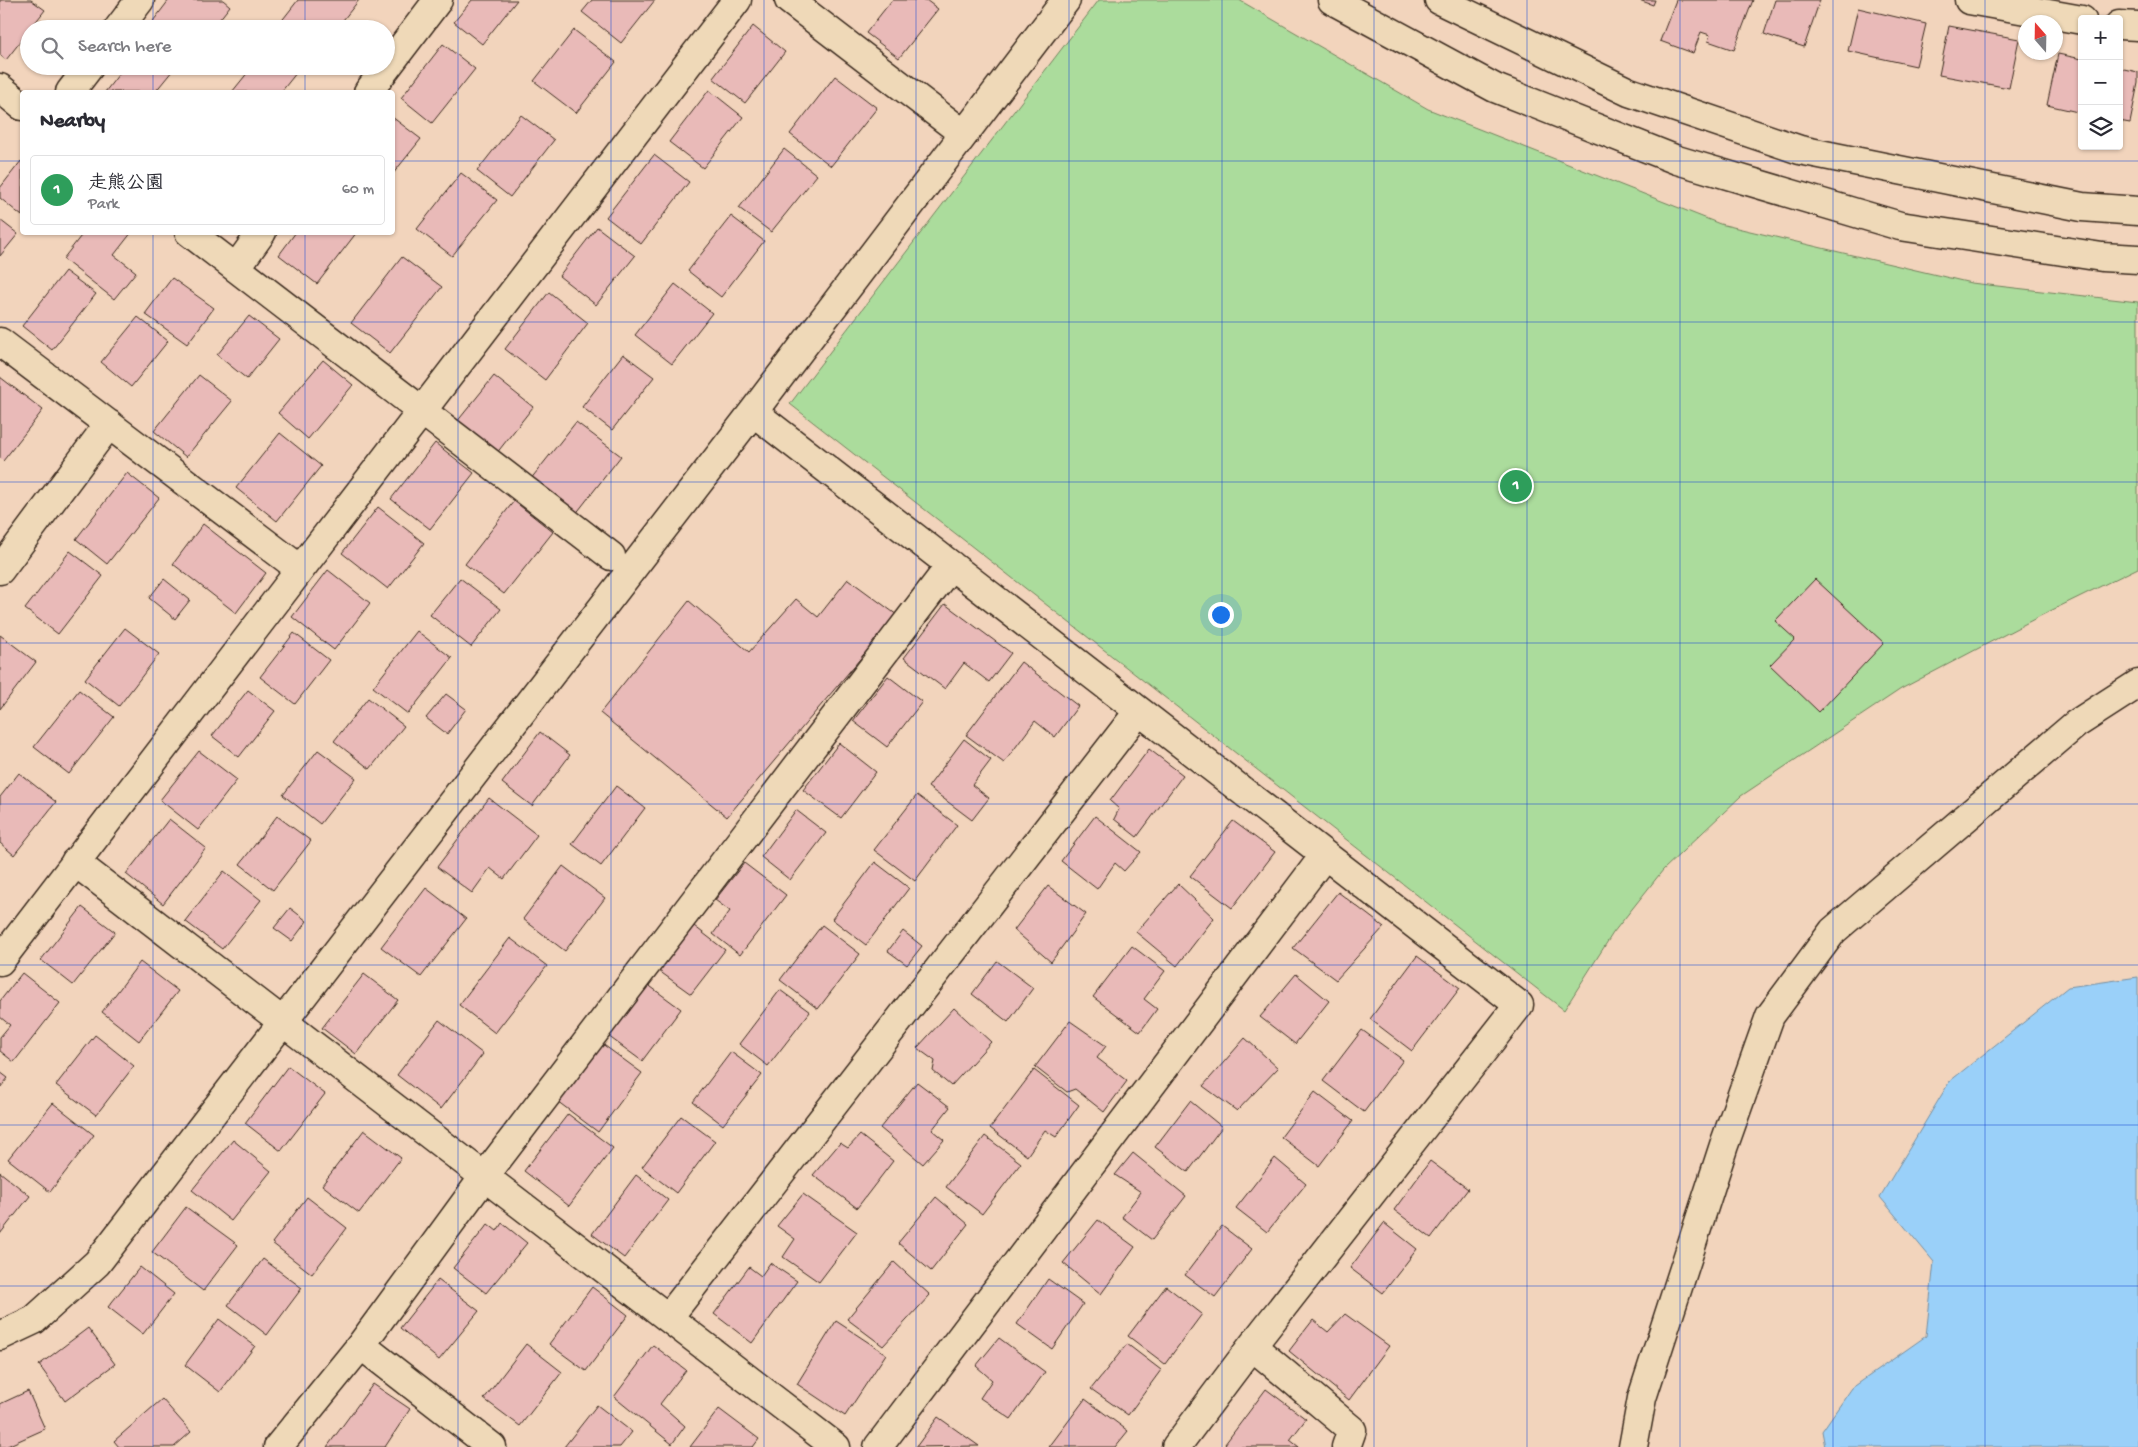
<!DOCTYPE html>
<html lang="en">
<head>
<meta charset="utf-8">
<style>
	body { margin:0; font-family:"Gochi Hand","Klee One",sans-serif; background:#f7f7f7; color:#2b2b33 }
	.controls { position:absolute; right:15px; top:15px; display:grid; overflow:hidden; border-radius:5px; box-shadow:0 1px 4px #0004 }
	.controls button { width:45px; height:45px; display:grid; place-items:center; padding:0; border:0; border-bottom:1px solid #e1e1e2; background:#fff; color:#2b2b33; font:25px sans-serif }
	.compass { position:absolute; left:2018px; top:15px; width:45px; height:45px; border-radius:50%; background:#fff; box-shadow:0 1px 4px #0004; rotate:340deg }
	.you { position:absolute; left:1220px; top:614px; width:18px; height:18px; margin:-12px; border:4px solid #fff; border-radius:50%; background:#1a73e8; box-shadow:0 0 0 8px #1a73e833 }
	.badge { display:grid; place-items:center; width:32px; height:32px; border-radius:50%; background:#d1495b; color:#fff; font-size:16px; font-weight:700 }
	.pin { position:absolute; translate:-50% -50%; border:2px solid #fff; box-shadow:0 1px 5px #0006 }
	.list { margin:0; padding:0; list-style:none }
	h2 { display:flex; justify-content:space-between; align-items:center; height:65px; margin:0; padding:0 20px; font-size:21px }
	h2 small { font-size:16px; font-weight:400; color:#7c7c81 }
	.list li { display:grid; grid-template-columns:32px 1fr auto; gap:15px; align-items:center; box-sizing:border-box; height:70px; margin:0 10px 10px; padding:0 10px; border:1px solid #e1e1e2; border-radius:5px }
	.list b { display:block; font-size:19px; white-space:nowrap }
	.list p { margin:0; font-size:16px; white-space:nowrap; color:#7c7c81 }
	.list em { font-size:16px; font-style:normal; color:#7c7c81 }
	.icon { flex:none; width:28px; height:28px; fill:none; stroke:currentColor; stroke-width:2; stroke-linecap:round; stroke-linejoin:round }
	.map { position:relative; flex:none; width:2138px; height:1447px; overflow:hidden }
	.search { position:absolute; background:#fff; box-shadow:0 1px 4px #0004; left:20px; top:20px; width:375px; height:55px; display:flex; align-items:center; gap:12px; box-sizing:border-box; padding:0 18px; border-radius:28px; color:#7c7c81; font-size:19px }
	.panel { position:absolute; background:#fff; box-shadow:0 1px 4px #0004; left:20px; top:90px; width:375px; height:145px; border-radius:5px }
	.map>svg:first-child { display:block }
	.green { fill:#abdc9c; stroke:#73835d }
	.water { fill:#9ad0f9; stroke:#748ea1 }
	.building { fill:#e9bab8; stroke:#3b2a1e }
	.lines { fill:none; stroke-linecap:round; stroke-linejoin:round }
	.minor-casing { stroke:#3b2a1e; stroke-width:31 }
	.minor { stroke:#efd9b8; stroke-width:28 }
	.grid { fill:none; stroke:#1d4ed8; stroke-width:1; stroke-opacity:0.55 }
</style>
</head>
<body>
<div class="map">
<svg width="2138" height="1447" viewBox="0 0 2138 1447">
	<rect width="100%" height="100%" fill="#f2d4bc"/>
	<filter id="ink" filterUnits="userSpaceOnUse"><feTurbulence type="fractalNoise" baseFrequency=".02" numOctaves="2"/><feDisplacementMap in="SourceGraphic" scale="10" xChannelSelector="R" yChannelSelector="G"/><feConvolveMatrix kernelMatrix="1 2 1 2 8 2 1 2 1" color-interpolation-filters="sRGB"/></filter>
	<g filter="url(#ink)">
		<!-- green -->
		<path class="green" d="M1099 0H1239L1428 109 1720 224 1971 283 2138 302V568L2042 615 1901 689 1741 796 1663 870 1613 933 1564 1010 790 404Z"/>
		<!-- water -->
		<path class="water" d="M2138 977V1447H1825L1822 1431 1852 1388 1926 1336 1934 1262 1880 1197 1950 1081 2068 987Z"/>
		<!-- building -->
		<path class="building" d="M0 0H31L45 10 6 60 0 55Z
			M169 0H223L230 6 212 29H147Z
			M298 0H359L336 29H287L280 23Z
			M472 0H517L482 44 454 22Z
			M592 0H655L621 43 582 12Z
			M892 0H926L938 9 899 58 866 33Z
			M1639 0H1655L1653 5Z
			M1676 0H1753L1734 50 1708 41 1710 35 1701 32 1693 53 1660 41Z
			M1775 0H1820L1804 47 1764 34Z
			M1858 8 1926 24 1916 66 1848 51Z
			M753 26 785 52 745 103 713 78Z
			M1949 26 2019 39 2009 88 1939 75Z
			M574 30 616 62 576 113 534 81Z
			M443 44 475 69 432 123 401 98Z
			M2058 54 2082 59V113L2047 105Z
			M125 66H169L173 70 155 92H105Z
			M253 66H289L297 72 281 92H232Z
			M2119 68 2138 72V83L2130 123 2119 121Z
			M835 76 877 108 831 166 790 134Z
			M709 90 743 117 703 168 669 142Z
			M521 115 554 140 510 197 477 171Z
			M392 117 421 139 392 175Z
			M784 149 817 175 771 232 739 208Z
			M654 155 689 182 641 244 606 217Z
			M21 161 22 163V216L0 198V188Z
			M461 173 497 200 452 256 417 229Z
			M731 216 764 241 721 297 688 271Z
			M0 220 18 234 0 256Z
			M597 227 635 256 596 305 559 276Z
			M84 232H132L114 255 136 272 114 299 63 259Z
			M296 232H357L317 284 279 255Z
			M402 257 442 287 390 353 351 323Z
			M65 271 96 294 52 350 22 326Z
			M172 278 214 308 187 344 145 314Z
			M675 284 712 313 672 364 635 335Z
			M549 292 588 323 545 380 505 349Z
			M249 316 279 339 247 379 217 355Z
			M138 317 168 341 131 387 101 362Z
			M623 354 654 377 612 430 582 407Z
			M323 360 353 385 308 439 278 413Z
			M199 375 232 401 186 457 154 431Z
			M494 376 533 407 496 454 456 423Z
			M0 377 43 410 3 461 0 458Z
			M576 422 621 456 575 515 530 480Z
			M280 433 321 466 277 521 236 488Z
			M435 443 474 473 430 529 391 499Z
			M127 473 159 498 107 564 76 539Z
			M514 501 553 532 504 594 465 564Z
			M378 507 424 543 388 589 342 553Z
			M203 524 266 573 236 613 173 564Z
			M70 551 103 576 58 634 25 609Z
			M328 570 370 603 334 650 292 617Z
			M460 578 501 609 471 647 430 615Z
			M164 579 190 600 175 619 149 598Z
			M848 579 897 615 727 817 600 713 689 601 749 652 796 599 818 617Z
			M1815 579 1884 643 1819 712 1770 665 1795 639 1775 621Z
			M945 604 1011 653 989 682 964 663 945 689 904 658Z
			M125 628 159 654 119 706 85 679Z
			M417 631 452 658 408 714 373 687Z
			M294 633 329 660 295 704 260 677Z
			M0 635 36 662 0 709Z
			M1021 662 1078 706 1055 737 1035 721 1004 763 966 735Z
			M888 676 922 702 887 747 853 721Z
			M79 690 114 717 69 774 34 747Z
			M248 690 275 711 239 757 212 736Z
			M446 694 466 709 447 734 426 718Z
			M368 698 404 726 370 769 334 741Z
			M540 732 570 755 532 806 502 783Z
			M964 739 991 760 972 785 989 798 972 820 928 787Z
			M839 743 876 772 841 818 803 790Z
			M1149 749 1183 775 1137 837 1114 819 1119 809 1110 801Z
			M318 750 356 778 320 824 283 795Z
			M199 751 237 780 198 830 160 800Z
			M19 773 56 802 14 855 0 843V797Z
			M616 786 645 808 601 866 572 844Z
			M917 795 957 825 915 881 874 850Z
			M489 798 537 835 504 879 490 868 472 893 437 867Z
			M796 810 826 833 790 880 761 857Z
			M277 816 311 841 273 890 240 864Z
			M1095 816 1141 852 1124 871 1115 863 1097 889 1061 861Z
			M169 819 206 848 163 904 126 874Z
			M1233 821 1275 852 1232 908 1190 876Z
			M875 862 909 888 866 945 832 919Z
			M744 863 786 895 740 955 713 934 730 911 715 900Z
			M563 866 605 898 565 951 523 919Z
			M224 871 261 900 222 949 185 921Z
			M1178 884 1214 918 1177 966 1136 932Z
			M1048 886 1086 914 1051 962 1014 930Z
			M426 888 466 919 421 977 381 947Z
			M1338 892 1384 927 1336 980 1293 948Z
			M82 907 115 932 73 985 41 960Z
			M290 908 307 921 292 941 274 928Z
			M822 925 860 954 818 1009 780 980Z
			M694 926 725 950 691 994 659 971Z
			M903 931 922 946 907 965 888 951Z
			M510 938 547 966 495 1033 459 1005Z
			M1132 946 1165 971 1144 999 1157 1009 1140 1032 1093 997Z
			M1417 956 1460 988 1412 1051 1370 1019Z
			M997 961 1033 988 1008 1022 972 994Z
			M140 962 178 991 139 1041 102 1012Z
			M22 973 60 1003 14 1062 0 1051V1037L10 1025 0 1017V1001Z
			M364 974 398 1000 356 1054 322 1028Z
			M1296 974 1329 1001 1295 1044 1260 1017Z
			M647 984 681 1009 642 1061 608 1036Z
			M780 990 810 1012 768 1066 739 1044Z
			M954 1008 991 1042 951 1086 933 1071 935 1061 917 1048Z
			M439 1020 483 1054 441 1109 397 1075Z
			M1070 1021 1106 1046 1097 1058 1127 1081 1104 1112 1075 1089 1067 1092 1035 1067Z
			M1362 1030 1403 1060 1364 1112 1323 1081Z
			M95 1035 134 1066 96 1115 56 1085Z
			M1245 1038 1278 1068 1237 1111 1203 1086Z
			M601 1043 642 1073 598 1132 557 1101Z
			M731 1052 762 1075 723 1125 693 1102Z
			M288 1066 325 1094 281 1151 245 1123Z
			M1034 1070 1079 1105 1056 1137 1045 1130 1027 1156 990 1128Z
			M0 1072 8 1078 0 1088Z
			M917 1082 950 1107 932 1130 944 1140 923 1164 880 1128Z
			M1315 1092 1353 1121 1319 1166 1281 1137Z
			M1190 1101 1222 1127 1188 1172 1155 1147Z
			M53 1103 94 1135 50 1192 8 1159Z
			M568 1114 613 1148 569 1206 524 1171Z
			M681 1116 715 1141 676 1193 642 1167Z
			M364 1130 401 1158 359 1213 322 1185Z
			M860 1135 893 1161 857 1208 813 1175 840 1143 848 1148Z
			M985 1136 1021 1163 982 1214 946 1187Z
			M233 1140 271 1171 231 1221 192 1190Z
			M1133 1153 1186 1196 1152 1240 1122 1217 1141 1192 1115 1175Z
			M1275 1158 1306 1184 1267 1232 1236 1208Z
			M1430 1161 1468 1189 1431 1238 1394 1210Z
			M0 1172 30 1196 0 1234Z
			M636 1175 668 1200 624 1258 592 1234Z
			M803 1194 857 1232 819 1282 783 1257 795 1239 777 1226Z
			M307 1197 347 1228 312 1274 272 1243Z
			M936 1197 968 1224 931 1271 898 1243Z
			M186 1207 238 1245 203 1291 152 1252Z
			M1098 1220 1135 1247 1101 1294 1063 1263Z
			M502 1223 527 1243 486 1293 453 1268 488 1224 497 1231Z
			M1384 1223 1417 1249 1383 1293 1350 1268Z
			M1222 1226 1252 1249 1215 1297 1185 1275Z
			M263 1259 302 1288 267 1335 228 1305Z
			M894 1262 930 1295 883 1346 847 1319Z
			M770 1263 797 1281 752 1343 714 1314 749 1267 761 1276Z
			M140 1267 174 1294 143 1334 108 1307Z
			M1048 1279 1083 1304 1052 1349 1017 1324Z
			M438 1280 479 1311 439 1360 400 1328Z
			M1166 1286 1202 1314 1165 1364 1128 1336Z
			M592 1287 628 1315 586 1371 549 1344Z
			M1345 1314 1389 1346 1349 1400 1289 1351 1313 1320 1328 1332Z
			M219 1319 255 1346 220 1392 185 1365Z
			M836 1321 886 1354 845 1416 797 1384Z
			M88 1328 115 1364 65 1401 39 1365Z
			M999 1338 1045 1372 1011 1419 980 1398 992 1380 976 1366Z
			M526 1344 562 1372 520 1426 484 1399Z
			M1127 1344 1161 1370 1128 1415 1091 1389Z
			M653 1345 686 1370 660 1404 685 1426 672 1444 614 1397Z
			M373 1384 410 1409 385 1447H327Z
			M1266 1389 1306 1419 1290 1440 1299 1447H1229L1225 1444Z
			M28 1391 45 1429 5 1447H0V1404Z
			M162 1399 191 1432 174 1447H119L114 1441Z
			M1085 1399 1128 1431 1115 1447H1049Z
			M597 1405 632 1432 620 1447H564Z
			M719 1409 759 1439 753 1447H690Z
			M938 1417 979 1446 916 1447Z"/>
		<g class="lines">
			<defs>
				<path id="minor" d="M789 0 964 134
					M1332 0 1495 88 1677 160 1900 226 2102 257 2138 259
					M1439 0 1629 92 1800 150 2082 207 2138 211
					M1969 0 2082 20
					M2119 25 2138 26
					M118 29 140 0
					M0 88 22 106
					M70 92 90 66
					M368 92 438 0
					M189 232 611 556
					M236 268 262 232
					M0 342 300 569
					M753 412 1519 1005 1252 1346 1176 1447
					M0 570 109 424
					M75 862 836 1447
					M0 961 737 0
					M668 1318 1139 711
					M0 1336 34 1320 97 1263 753 412 1066 0
					M361 1345 492 1447
					M1252 1346 1352 1430 1346 1447
					M278 1447 361 1345 484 1177 951 565
					M878 1447 1324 856
					M1633 1447 1642 1398 1724 1145 1770 1016 1833 931 2076 724 2138 684"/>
			</defs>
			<!-- minor casing -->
			<use href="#minor" class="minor-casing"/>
			<!-- minor -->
			<use href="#minor" class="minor"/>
		</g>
	</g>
	<!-- grid -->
	<path class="grid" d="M153 0V29M305 0V29M458 0V1447M611 0V1447M764 0V1447M916 0V1447M1069 0V1447M1222 0V1447M1374 0V1447M1527 0V1447M1680 0V1447M1833 0V1447M1985 0V1447M153 66V92M305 66V92M0 161H22M392 161H2138M153 232V1447M305 232V1447M0 322H2138M0 482H2138M0 643H2138M0 804H2138M0 965H2138M0 1125H2138M0 1286H2138"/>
</svg>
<div class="controls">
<button>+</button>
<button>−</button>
<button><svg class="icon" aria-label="layers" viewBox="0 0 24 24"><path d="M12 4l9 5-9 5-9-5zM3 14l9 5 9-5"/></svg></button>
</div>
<svg class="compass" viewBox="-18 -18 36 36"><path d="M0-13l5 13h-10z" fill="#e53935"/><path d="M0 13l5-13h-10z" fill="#7c7c81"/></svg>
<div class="you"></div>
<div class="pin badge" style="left:1516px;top:486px;background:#2e9e5b">1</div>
<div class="search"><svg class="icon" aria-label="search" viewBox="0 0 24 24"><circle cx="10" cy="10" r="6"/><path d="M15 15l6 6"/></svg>Search here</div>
<section class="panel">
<h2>Nearby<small></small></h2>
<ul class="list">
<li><span class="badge" style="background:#2e9e5b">1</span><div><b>走熊公園</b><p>Park</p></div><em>60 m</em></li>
</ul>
</section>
</div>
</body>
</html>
